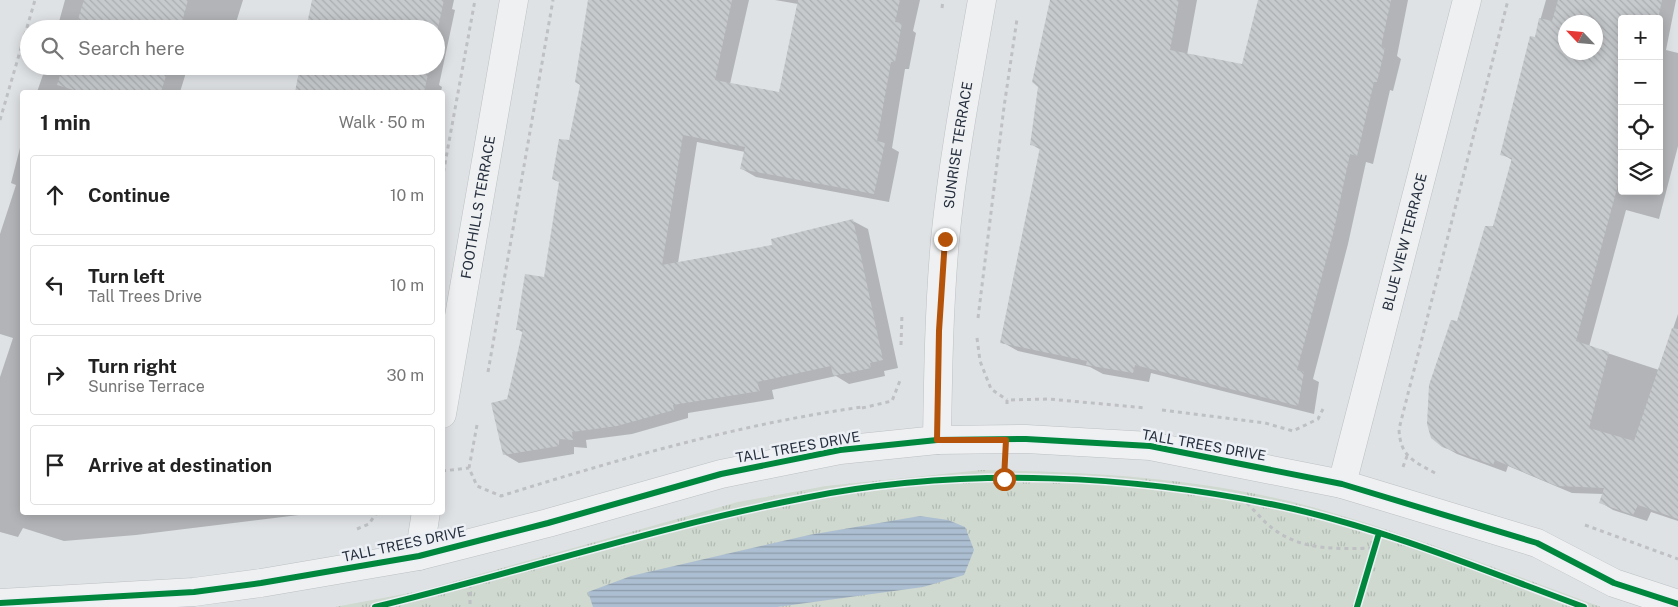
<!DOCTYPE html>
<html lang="en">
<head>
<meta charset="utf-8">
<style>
	body { margin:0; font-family:"Public Sans",sans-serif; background:#f6f6f6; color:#222 }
	.controls { position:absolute; right:15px; top:15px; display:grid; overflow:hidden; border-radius:5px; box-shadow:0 2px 12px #0003 }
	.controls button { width:45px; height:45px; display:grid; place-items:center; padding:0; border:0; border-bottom:1px solid #e0e0e0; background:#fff; color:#222; font:25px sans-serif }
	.compass { position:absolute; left:1558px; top:15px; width:45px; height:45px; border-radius:50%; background:#fff; box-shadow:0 2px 12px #0003; rotate:296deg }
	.stop { position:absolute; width:15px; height:15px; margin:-11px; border:4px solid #b45309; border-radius:50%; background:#fff }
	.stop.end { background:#b45309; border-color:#fff; box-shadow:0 1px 5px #0008 }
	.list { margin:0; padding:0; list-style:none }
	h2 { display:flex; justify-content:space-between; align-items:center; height:65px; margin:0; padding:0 20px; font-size:21px }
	h2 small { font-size:16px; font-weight:400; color:#767676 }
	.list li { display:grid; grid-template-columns:32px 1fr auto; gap:15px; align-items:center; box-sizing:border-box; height:80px; margin:0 10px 10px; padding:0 10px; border:1px solid #e0e0e0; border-radius:5px }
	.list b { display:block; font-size:19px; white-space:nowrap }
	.list p { margin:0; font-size:16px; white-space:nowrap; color:#767676 }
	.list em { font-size:16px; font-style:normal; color:#767676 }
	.icon { flex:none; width:28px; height:28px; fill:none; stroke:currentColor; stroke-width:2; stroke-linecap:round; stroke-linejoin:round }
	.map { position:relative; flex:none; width:1678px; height:607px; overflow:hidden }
	.search { position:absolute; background:#fff; box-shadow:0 2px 12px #0003; left:20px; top:20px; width:425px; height:55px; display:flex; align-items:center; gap:12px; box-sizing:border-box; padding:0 18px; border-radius:28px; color:#767676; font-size:19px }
	.panel { position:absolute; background:#fff; box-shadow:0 2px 12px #0003; left:20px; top:90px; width:425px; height:425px; border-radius:5px }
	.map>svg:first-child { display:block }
	.park { fill:url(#park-tufts) }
	.water { fill:url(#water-rules) }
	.shadow { fill:#0003; fill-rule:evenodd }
	.building { fill:url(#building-back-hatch); fill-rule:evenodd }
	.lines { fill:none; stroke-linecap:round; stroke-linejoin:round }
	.minor-casing { stroke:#bdc0c3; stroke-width:29 }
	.path { stroke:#bec0c4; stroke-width:3; stroke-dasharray:4 4; stroke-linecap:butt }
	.minor { stroke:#eef0f1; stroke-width:28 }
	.cycleway-casing { stroke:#ecf0f5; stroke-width:9 }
	.cycleway { stroke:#00873e; stroke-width:6 }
	.route { stroke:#b45309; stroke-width:6 }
	.labels { text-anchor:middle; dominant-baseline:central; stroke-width:5; stroke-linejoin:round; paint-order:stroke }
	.street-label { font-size:14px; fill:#262f3e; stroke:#ecf0f5 }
</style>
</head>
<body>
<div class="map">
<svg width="1678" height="607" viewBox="0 0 1678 607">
	<defs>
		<pattern id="park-tufts" width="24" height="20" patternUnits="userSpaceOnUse" patternTransform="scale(1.25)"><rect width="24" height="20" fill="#cfd9cf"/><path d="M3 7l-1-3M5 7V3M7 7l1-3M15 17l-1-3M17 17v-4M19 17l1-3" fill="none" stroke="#b2bbb3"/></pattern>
		<pattern id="water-rules" width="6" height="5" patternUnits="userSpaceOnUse" patternTransform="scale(1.25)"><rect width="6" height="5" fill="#acbed1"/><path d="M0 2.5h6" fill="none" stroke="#8c9bab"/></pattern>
		<pattern id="building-back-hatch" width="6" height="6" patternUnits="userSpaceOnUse" patternTransform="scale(1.25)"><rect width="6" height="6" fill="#c7cacd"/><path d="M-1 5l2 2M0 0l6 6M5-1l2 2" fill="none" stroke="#abaeb1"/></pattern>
	</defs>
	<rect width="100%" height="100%" fill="#dfe2e5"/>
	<!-- park -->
	<path class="park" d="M982 470C1092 472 1205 478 1312 507 1410 534 1505 572 1601 607H335L420 591 738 502 826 486Z"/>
	<!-- water -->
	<path class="water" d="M920 516 948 520 965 527 974 550 964 575 923 587 777 607H593L588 592 631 576 809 535Z"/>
	<!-- shadow -->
	<path class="shadow" d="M65 0H243L234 29H57Z
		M313 0H454L452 9 455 10 439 85 442 87 441 92H296L301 66H436V29Z
		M589 0H749L730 84 780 94 798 4 775 0H920L913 31 916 33 909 69H905L892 148 899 152 889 202 756 177 742 169 745 152 697 142 678 263 774 246 853 221 868 229 898 368 884 371 885 376 849 384 836 376 772 390 774 399 688 413V418L632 434 586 440 587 448 574 447V454L519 463 504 454 508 400 524 333 517 329 545 279 581 85Z
		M1051 0H1197L1187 55 1243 66 1259 0H1408L1397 56 1401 59 1393 91 1390 90 1373 164 1366 162 1348 244 1313 379 1319 382 1314 414 1151 373 1149 382 1103 374 1090 367 1018 351 1002 342 1041 150 1031 144Z
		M1546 0H1676L1666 50 1678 53V146L1659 219 1626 210 1589 347 1659 370 1678 314V521L1651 512 1647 521 1613 510 1600 502 1603 494 1572 493 1508 466 1506 472 1457 454 1443 446 1458 322 1494 227 1512 160 1502 154ZM1622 19H1659V191H1622ZM1566 22H1596V52H1566Z
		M46 66H188L180 92H37Z
		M22 140V512H323L136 535 64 541 23 528 18 537 0 532V377L13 338 0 334V234L16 185 11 183Z"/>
	<!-- building -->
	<path class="building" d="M84 0H188L180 29H75Z
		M312 0H444L436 37V29H306Z
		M588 0H732L715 80 779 92 798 0H900L895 22 902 23 895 62H891L877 141 885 143 874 194 740 169 745 147 683 135 662 265 772 245 771 239 853 219 883 360 870 363 871 368 833 376 831 366 757 382 760 391 673 405 674 410 617 426 572 432 573 440 559 439V446L503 455 491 403 507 399 523 329 516 330 525 274 544 277 559 182 552 179 559 139 569 140 580 85 575 82Z
		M1050 0H1179L1170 50 1242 64 1258 0H1391L1381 47 1385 48 1377 82H1374L1357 156 1350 154 1333 234 1297 370 1304 372 1298 406 1135 365 1133 373 1086 365 1087 361 1000 343 1040 147 1030 145 1038 87 1032 82Z
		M1558 0H1662L1658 19H1622V170L1576 341 1609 352 1589 428 1634 441 1672 328 1678 329V519L1638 505 1633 515 1599 503 1604 488 1557 486 1495 460 1493 465 1442 447 1431 438 1427 424 1429 385 1451 320 1457 321 1485 226H1493L1512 158 1500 155 1530 36 1535 37 1539 18 1552 21ZM1566 22H1596V52H1566Z
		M63 66H169L161 92H80L57 85Z
		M300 66H430L424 92H295Z"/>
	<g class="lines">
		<defs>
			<g id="minor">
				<path id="s1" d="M442 414 514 0"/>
				<path id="s2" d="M937 440C938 373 939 307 945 240 953 159 968 80 982 0"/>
				<path id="s3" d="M1342 484 1467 0"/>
				<path d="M419 556 426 512"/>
				<path d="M0 603 194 592 261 583 419 556 548 523 721 474 840 450 937 440 1026 439 1150 446 1342 484 1537 543 1614 583 1678 604"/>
			</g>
		</defs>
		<!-- minor casing -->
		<use href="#minor" class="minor-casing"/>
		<!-- path -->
		<path class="path" d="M942 8 943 0
			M0 120 35 0
			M442 180 475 0
			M978 318 1004 107 1017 19
			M977 338 980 361 991 389 1007 400
			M901 345 902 314
			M488 372 553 0
			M1007 404V400L1049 399 1146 408
			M862 408 892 401 901 378
			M1162 410 1265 423 1293 431 1318 419 1323 409
			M477 425 469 468 477 486 501 496C619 459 740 424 862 407
			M1403 467 1407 456
			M442 471 469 468
			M1435 473C1413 461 1400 456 1399 429L1508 0
			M1247 503C1255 511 1263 521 1272 528 1301 551 1339 549 1374 548
			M1585 525 1678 559
			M357 529 369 524 377 512
			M470 584V607"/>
		<!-- minor -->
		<use href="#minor" class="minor"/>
		<defs>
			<path id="cycleway" d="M0 603 194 592 261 583 419 556 548 523 721 474 840 450 937 440 1026 439 1150 446 1342 484 1537 543 1614 583 1678 604
				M375 607C519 572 660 526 804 498 964 466 1136 474 1294 509 1393 532 1488 572 1584 607
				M1357 607 1379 533"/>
		</defs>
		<!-- cycleway casing -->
		<use href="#cycleway" class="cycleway-casing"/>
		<!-- cycleway -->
		<use href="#cycleway" class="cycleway"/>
	</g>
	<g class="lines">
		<!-- route -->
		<path class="route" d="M945 239 939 331 937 440H1006L1004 479"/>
	</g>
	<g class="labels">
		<!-- street labels -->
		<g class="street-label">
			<text stroke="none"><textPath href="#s2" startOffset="296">SUNRISE TERRACE</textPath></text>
			<text stroke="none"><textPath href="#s1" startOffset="210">FOOTHILLS TERRACE</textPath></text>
			<text stroke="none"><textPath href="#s3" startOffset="250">BLUE VIEW TERRACE</textPath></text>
			<text transform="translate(1204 445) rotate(10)">TALL TREES DRIVE</text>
			<text transform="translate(798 447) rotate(-10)">TALL TREES DRIVE</text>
			<text transform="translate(404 544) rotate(-12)">TALL TREES DRIVE</text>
		</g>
	</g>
</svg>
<div class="controls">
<button>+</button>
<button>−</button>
<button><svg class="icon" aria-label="locate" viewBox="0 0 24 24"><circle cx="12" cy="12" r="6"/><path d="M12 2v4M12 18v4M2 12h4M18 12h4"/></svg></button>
<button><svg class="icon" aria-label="layers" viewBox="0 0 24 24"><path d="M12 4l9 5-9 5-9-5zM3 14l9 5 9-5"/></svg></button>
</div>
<svg class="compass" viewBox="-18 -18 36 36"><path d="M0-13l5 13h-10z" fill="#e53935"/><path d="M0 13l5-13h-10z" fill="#767676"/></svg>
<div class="stop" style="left:1004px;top:479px"></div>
<div class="stop end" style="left:945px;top:239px"></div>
<div class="search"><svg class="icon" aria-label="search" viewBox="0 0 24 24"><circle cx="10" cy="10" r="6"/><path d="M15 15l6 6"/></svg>Search here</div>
<section class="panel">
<h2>1 min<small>Walk · 50 m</small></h2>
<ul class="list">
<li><svg class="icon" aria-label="ahead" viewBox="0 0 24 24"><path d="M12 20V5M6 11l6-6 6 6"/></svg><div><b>Continue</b></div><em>10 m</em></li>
<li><svg class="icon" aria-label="left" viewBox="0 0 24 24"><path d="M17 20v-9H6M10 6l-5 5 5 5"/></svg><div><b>Turn left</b><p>Tall Trees Drive</p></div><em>10 m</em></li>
<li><svg class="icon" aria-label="right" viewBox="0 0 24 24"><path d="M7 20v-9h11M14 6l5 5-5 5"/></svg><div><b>Turn right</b><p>Sunrise Terrace</p></div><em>30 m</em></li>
<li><svg class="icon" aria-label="arrive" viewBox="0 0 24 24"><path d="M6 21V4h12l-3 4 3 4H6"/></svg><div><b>Arrive at destination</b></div></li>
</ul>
</section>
</div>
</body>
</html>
